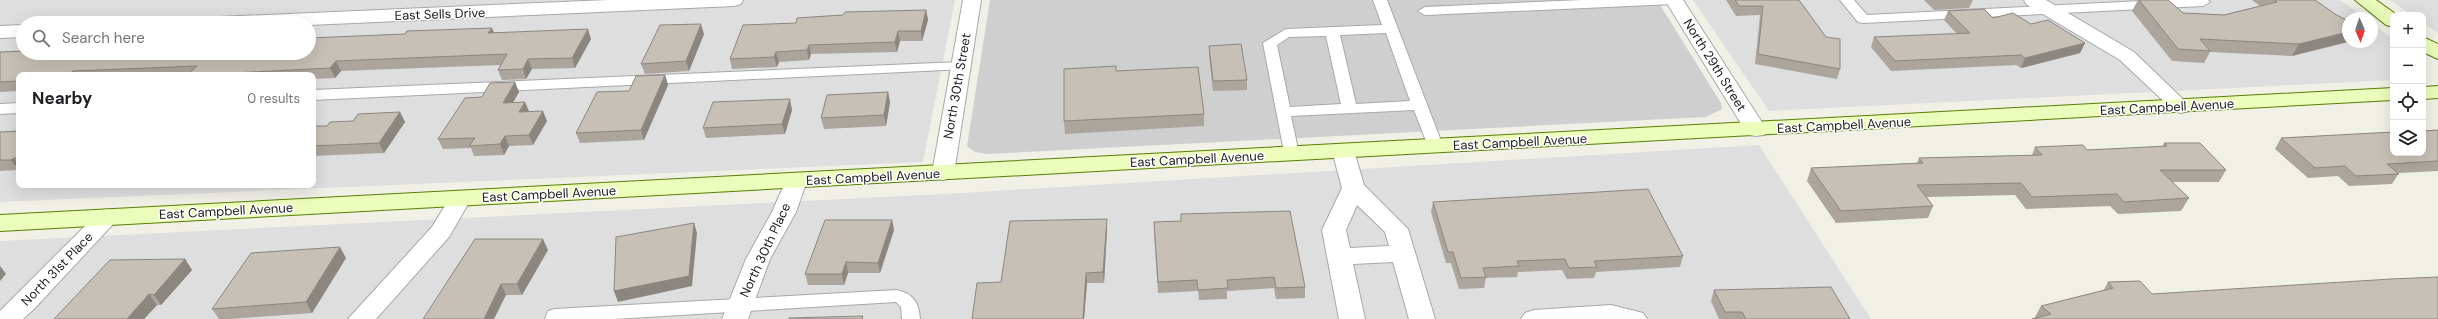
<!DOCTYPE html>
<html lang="en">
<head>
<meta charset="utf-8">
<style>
	body { margin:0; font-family:"DM Sans",sans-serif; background:#f2f2f2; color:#202124 }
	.controls { position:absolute; right:12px; top:12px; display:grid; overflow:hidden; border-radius:8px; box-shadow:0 4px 16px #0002 }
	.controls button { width:36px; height:36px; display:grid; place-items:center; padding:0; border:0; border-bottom:1px solid #e0e0e0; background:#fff; color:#202124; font:20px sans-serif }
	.compass { position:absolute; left:2342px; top:12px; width:36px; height:36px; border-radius:50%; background:#fff; box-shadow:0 4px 16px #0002; rotate:177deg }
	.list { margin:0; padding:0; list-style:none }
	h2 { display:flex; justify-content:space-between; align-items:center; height:52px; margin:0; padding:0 16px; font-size:17px }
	h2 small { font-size:13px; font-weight:400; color:#757577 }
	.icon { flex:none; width:22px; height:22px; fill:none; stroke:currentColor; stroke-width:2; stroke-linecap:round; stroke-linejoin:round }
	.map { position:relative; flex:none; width:2438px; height:319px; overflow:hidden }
	.search { position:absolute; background:#fff; box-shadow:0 4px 16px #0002; left:16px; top:16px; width:300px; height:44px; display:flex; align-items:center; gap:10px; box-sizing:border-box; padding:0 14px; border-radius:22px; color:#757577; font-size:15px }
	.panel { position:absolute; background:#fff; box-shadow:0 4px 16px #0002; left:16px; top:72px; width:300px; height:116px; border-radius:8px }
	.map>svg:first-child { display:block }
	.residential { fill:#dfdede; fill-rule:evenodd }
	.religious { fill:#cfcfcf }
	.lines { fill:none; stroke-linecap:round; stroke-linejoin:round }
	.lane-casing { stroke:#a8a8a8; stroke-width:2 }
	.street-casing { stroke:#a8a8a8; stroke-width:2 }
	.secondary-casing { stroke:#577e02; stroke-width:2 }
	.lane { fill:#fff; fill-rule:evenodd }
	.street { fill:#fff; fill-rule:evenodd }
	.secondary { fill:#ebfcbb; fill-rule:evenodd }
	.wall { fill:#aba59d }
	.shaded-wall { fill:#8b867f }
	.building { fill:#c7c0b6; stroke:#8b867f }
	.labels { text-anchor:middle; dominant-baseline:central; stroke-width:3; stroke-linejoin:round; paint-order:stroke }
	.street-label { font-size:13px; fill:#212121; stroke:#fff }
</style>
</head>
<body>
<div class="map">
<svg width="2438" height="319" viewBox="0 0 2438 319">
	<rect width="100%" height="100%" fill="#f1f0e7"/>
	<!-- residential -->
	<path class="residential" d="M0 0H955L923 162 0 202ZM23 23H309V53H23ZM19 75H313V185H19Z
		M1693 0H2340L2365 18H2348V42H2372V23L2393 39V80L1769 111Z
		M2390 0H2438V33L2423 23V15H2412Z
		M1759 145 1871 319H0V241L945 194Z"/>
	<!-- religious -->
	<path class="religious" d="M990 0H1657L1721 103 1722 109 1706 117 987 154 975 152 967 146Z"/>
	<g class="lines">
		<defs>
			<path id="lane" d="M1373 0H1387L1443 146 1435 151 1429 149 1414 110 1291 116 1299 154 1297 157H1285L1263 43 1286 29 1382 25ZM1386 33 1410 101 1356 104 1340 35ZM1326 36 1341 104 1290 107 1277 45 1289 37Z
				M1582 0H1681L1674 4 1425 15 1418 11 1425 7Z
				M1840 0H1854L1867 15 2161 0H2208L2210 2 2203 6 1863 23 1858 22Z
				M960 62 967 66 965 69 313 100V90Z
				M19 103V113L0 114V104Z
				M897 290C913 294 919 302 920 319H902L901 307 896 302 614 319H545L548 311 555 309Z"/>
			<path id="street" d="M608 0H743L741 4 734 6 309 25 208 23 211 19 218 17Z
				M963 0H981L954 173 951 178 943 180 935 178 932 173Z
				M1665 0H1683L1767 130 1764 135 1756 136 1748 135Z
				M2024 0H2046L2134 52 2191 107 2188 111 2181 113 2174 111 2120 60 2026 4Z
				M23 25V37L0 38V26Z
				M1343 144 1351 146 1354 151 1364 185 1408 229 1435 319H1409L1393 262 1353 264 1365 319H1339L1322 230 1342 188 1332 151 1335 146ZM1357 205 1385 232 1389 246 1350 248 1346 230Z
				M796 174 804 176 807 181 796 212 770 259 748 319H722L746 259 772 212 788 176Z
				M460 192 468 194 471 199 449 237 376 319H348L432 227 452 194Z
				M107 209 115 212 119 217 115 222 34 309 23 319H0V311L99 212Z
				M1611 305 1643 313 1647 319H1521L1525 313 1534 310Z"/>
			<path id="secondary" d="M2355 0H2376L2397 15H2393V27L2386 25Z
				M2423 37 2438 44V59L2423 52Z
				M2438 86V98L2423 99V87Z
				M2393 88V100L0 231V215Z"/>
		</defs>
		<!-- lane casing -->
		<use href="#lane" class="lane-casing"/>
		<!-- street casing -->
		<use href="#street" class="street-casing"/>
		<!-- secondary casing -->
		<use href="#secondary" class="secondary-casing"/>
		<!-- lane -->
		<use href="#lane" class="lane"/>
		<!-- street -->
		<use href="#street" class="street"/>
		<!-- secondary -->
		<use href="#secondary" class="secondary"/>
	</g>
	<!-- wall -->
	<path class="wall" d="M1726 0H1799L1840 69 1837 79 1755 64 1760 15 1736 16Z
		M1924 0H1973L1969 8 1934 10Z
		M2138 0H2168L2183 13 2224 15 2260 6 2252 0H2315L2335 14 2292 56 2210 52 2204 63 2172 61 2132 11Z
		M926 10 928 20 922 41H900L897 52 811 54 809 60 779 62 777 67 732 69 730 59 796 23 843 15Z
		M1948 11 2031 24 2085 43 2080 53 2021 68 2016 65 1891 71 1871 47 1874 37 1957 34 1944 20Z
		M494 33 591 39 575 68 532 69 526 79 502 80 498 70 501 65 341 71 335 78 313 79V75H19V91L0 92V52Z
		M704 34 689 71 645 74 641 64Z
		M1209 46 1247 80V90L1213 91 1209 55Z
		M1116 71 1204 114V126L1065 134 1064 121Z
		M665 75 668 85 644 140 580 143 576 133 629 91Z
		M515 82 519 92 513 102H525L529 111 547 121 533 145 509 146 504 155 474 156 471 148 443 149 438 139 482 97Z
		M888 92 890 102 886 126 824 129 821 118Z
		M792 110 785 134 706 138 703 128Z
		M400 112 405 122 384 153 313 156V126H327Z
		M2438 130V171L2399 173 2392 184 2349 186 2338 176 2308 178 2275 149 2281 138Z
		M19 131V170L0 171V132Z
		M2164 143 2226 170 2219 182H2172L2189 198 2181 211 2118 214 2110 206 2026 209 2015 195 1927 197 1933 206 1928 218 1836 223 1807 181 1811 168 1917 163 1919 158 2032 155 2035 147 2087 150 2162 147Z
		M1433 202 1683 256 1680 267 1596 272 1594 278 1567 279 1562 270 1518 272 1517 277 1486 278 1484 288 1459 289 1451 263H1446L1431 212Z
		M1181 214 1305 287V298L1276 299 1274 288 1227 291V299L1199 300 1198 291 1158 293 1154 233 1181 221Z
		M1107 219V230L1104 283H1087L1084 319H972L1001 282Z
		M892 220 894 230 880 273H848L844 285H808L805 274Z
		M548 250 522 295H506L423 319Z
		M346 258 312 313 230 319H219L212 309Z
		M185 259 192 270 161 305H157L144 319H54Z
		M2108 282 2152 294 2034 319 2041 306 2104 290Z
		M1714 290 1850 319H1719L1711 301Z"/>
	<!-- shaded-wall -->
	<path class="shaded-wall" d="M926 10 928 20 922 41 921 31Z
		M701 24 704 34 689 71 686 61Z
		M492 28 496 37 488 33Z
		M588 29 591 39 575 68 572 58Z
		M898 31 900 41 897 52 895 42Z
		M2348 32V42L2292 56 2299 44Z
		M2085 43 2080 53 2021 68 2025 58Z
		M809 45 811 54 809 60 807 50Z
		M776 52 779 62 777 67 774 57Z
		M528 59 532 69 526 79 523 69Z
		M336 61 341 71 335 78 330 68Z
		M73 71 75 75H68Z
		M665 75 668 85 644 140 641 130Z
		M515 82 519 92 507 113 503 103Z
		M888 92 890 102 886 126 884 115Z
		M790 99 792 110 785 134 782 124Z
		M525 102 529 112H519Z
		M543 111 547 121 533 145 529 135Z
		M400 112 405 122 384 153 379 143Z
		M505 136 509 146 504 155 500 144Z
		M14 158 19 165V170L11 160Z
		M1107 219V230L1104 283 1103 272Z
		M892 220 894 230 880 273 878 263Z
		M694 223 697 233 692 286 618 302 614 291Z
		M543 239 548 250 522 295 517 284Z
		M340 247 346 258 312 313 306 302Z
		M185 259 192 270 161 305 154 295Z
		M846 262 848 273 844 285 842 274Z
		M0 266 6 274 0 281Z
		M1086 273 1087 283 1084 319H1083Z
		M501 284 506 295 494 319H484Z
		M149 294 157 305 144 319H127Z"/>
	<!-- building -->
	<path class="building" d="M1735 0H1799L1826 37 1840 39V69L1758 54 1763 6H1739Z
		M2139 0H2168L2183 13 2224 15 2277 2 2274 0H2315L2335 14 2348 21V32L2299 44 2200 39 2210 51 2178 49Z
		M1984 9 1993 18 2013 13 2031 24 2048 20 2085 43 2025 58 2021 55 1895 61 1874 37 1970 33 1948 11Z
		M926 10 921 31H898L895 42 809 45 807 50 776 52 774 57 730 59 743 25 796 23 797 18 843 15 845 12Z
		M701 24 686 61 641 64 660 25Z
		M492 28 488 33 588 29 572 58 528 59 523 69 498 70 507 54 336 61 330 68 233 73 231 75H188L197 66 73 71 68 75H19V81L0 82V52L23 51V53H309V38L405 34 407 31Z
		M1241 44 1247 80 1213 81 1209 46Z
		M1116 66V71L1198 67 1204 114 1064 121V69Z
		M665 75 641 130 576 133 597 92 629 91 636 76Z
		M515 82 503 103 525 102 519 112 543 111 529 135 505 136 500 144 469 146 475 138 438 139 465 98 482 97 490 83Z
		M888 92 884 115 821 118 827 95Z
		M790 99 782 124 703 128 713 102Z
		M400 112 379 143 313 146V126H327L330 122 353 121 358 114Z
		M2438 130V161L2387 164 2399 174 2356 176 2345 166 2315 168 2281 138 2393 132V153H2423V131Z
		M19 131V157L14 158 11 160H0V132Z
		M2164 143H2200L2226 170H2160L2189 198 2124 202 2117 194 2032 197 2021 183 1917 185 1933 206 1841 211 1811 168 1923 163 1919 158 2042 155 2035 147 2083 145 2087 150 2167 146Z
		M1648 189 1683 256 1594 261 1597 267 1569 268 1565 259 1517 261 1519 266 1483 268 1486 277 1461 278 1453 252H1448L1433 202Z
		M1290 211 1305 287 1276 288 1274 277 1227 280 1228 288 1198 290 1197 280 1158 282 1154 222 1181 221V214Z
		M1107 219 1103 272 1086 273 1083 319H972L977 283 1001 282 1010 221Z
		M825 220H892L878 263 846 262 842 274H805Z
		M694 223 689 276 614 291 616 237Z
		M475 239H543L517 284H501L484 319H423Z
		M340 247 306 302 212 309 251 253Z
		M185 259 154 295 149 294 127 319H54L110 260Z
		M2438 277V319H2032L2051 314 2041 306 2113 288 2108 282 2140 281 2152 294 2391 279Z
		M1831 287 1850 319H1746L1742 312H1725L1714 290Z
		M863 316 862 319H789V318Z"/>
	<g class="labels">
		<!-- street labels -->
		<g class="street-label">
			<text transform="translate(440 14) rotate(-2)">East Sells Drive</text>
			<text transform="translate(1715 65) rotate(58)">North 29th Street</text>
			<text transform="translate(957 86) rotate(-80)">North 30th Street</text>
			<text transform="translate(2167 107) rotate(-3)">East Campbell Avenue</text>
			<text transform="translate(1844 125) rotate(-3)">East Campbell Avenue</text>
			<text transform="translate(1520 142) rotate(-3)">East Campbell Avenue</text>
			<text transform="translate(1197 159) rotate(-3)">East Campbell Avenue</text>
			<text transform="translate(873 177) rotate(-3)">East Campbell Avenue</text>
			<text transform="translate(549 194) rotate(-3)">East Campbell Avenue</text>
			<text transform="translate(226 211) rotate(-3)">East Campbell Avenue</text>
			<text transform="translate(765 250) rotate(-65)">North 30th Place</text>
			<text transform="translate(57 269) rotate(-46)">North 31st Place</text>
		</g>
	</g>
</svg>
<div class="controls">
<button>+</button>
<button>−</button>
<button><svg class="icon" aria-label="locate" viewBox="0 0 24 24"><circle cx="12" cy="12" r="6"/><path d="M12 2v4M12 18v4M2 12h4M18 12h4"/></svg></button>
<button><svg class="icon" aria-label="layers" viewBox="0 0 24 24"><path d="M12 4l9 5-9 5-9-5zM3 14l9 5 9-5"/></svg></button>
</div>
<svg class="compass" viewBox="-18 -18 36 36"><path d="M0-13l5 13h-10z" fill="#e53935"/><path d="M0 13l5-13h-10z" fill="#757577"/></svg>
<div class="search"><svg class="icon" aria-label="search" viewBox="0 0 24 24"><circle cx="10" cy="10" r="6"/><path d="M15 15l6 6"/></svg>Search here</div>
<section class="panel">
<h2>Nearby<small>0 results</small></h2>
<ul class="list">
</ul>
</section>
</div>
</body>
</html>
